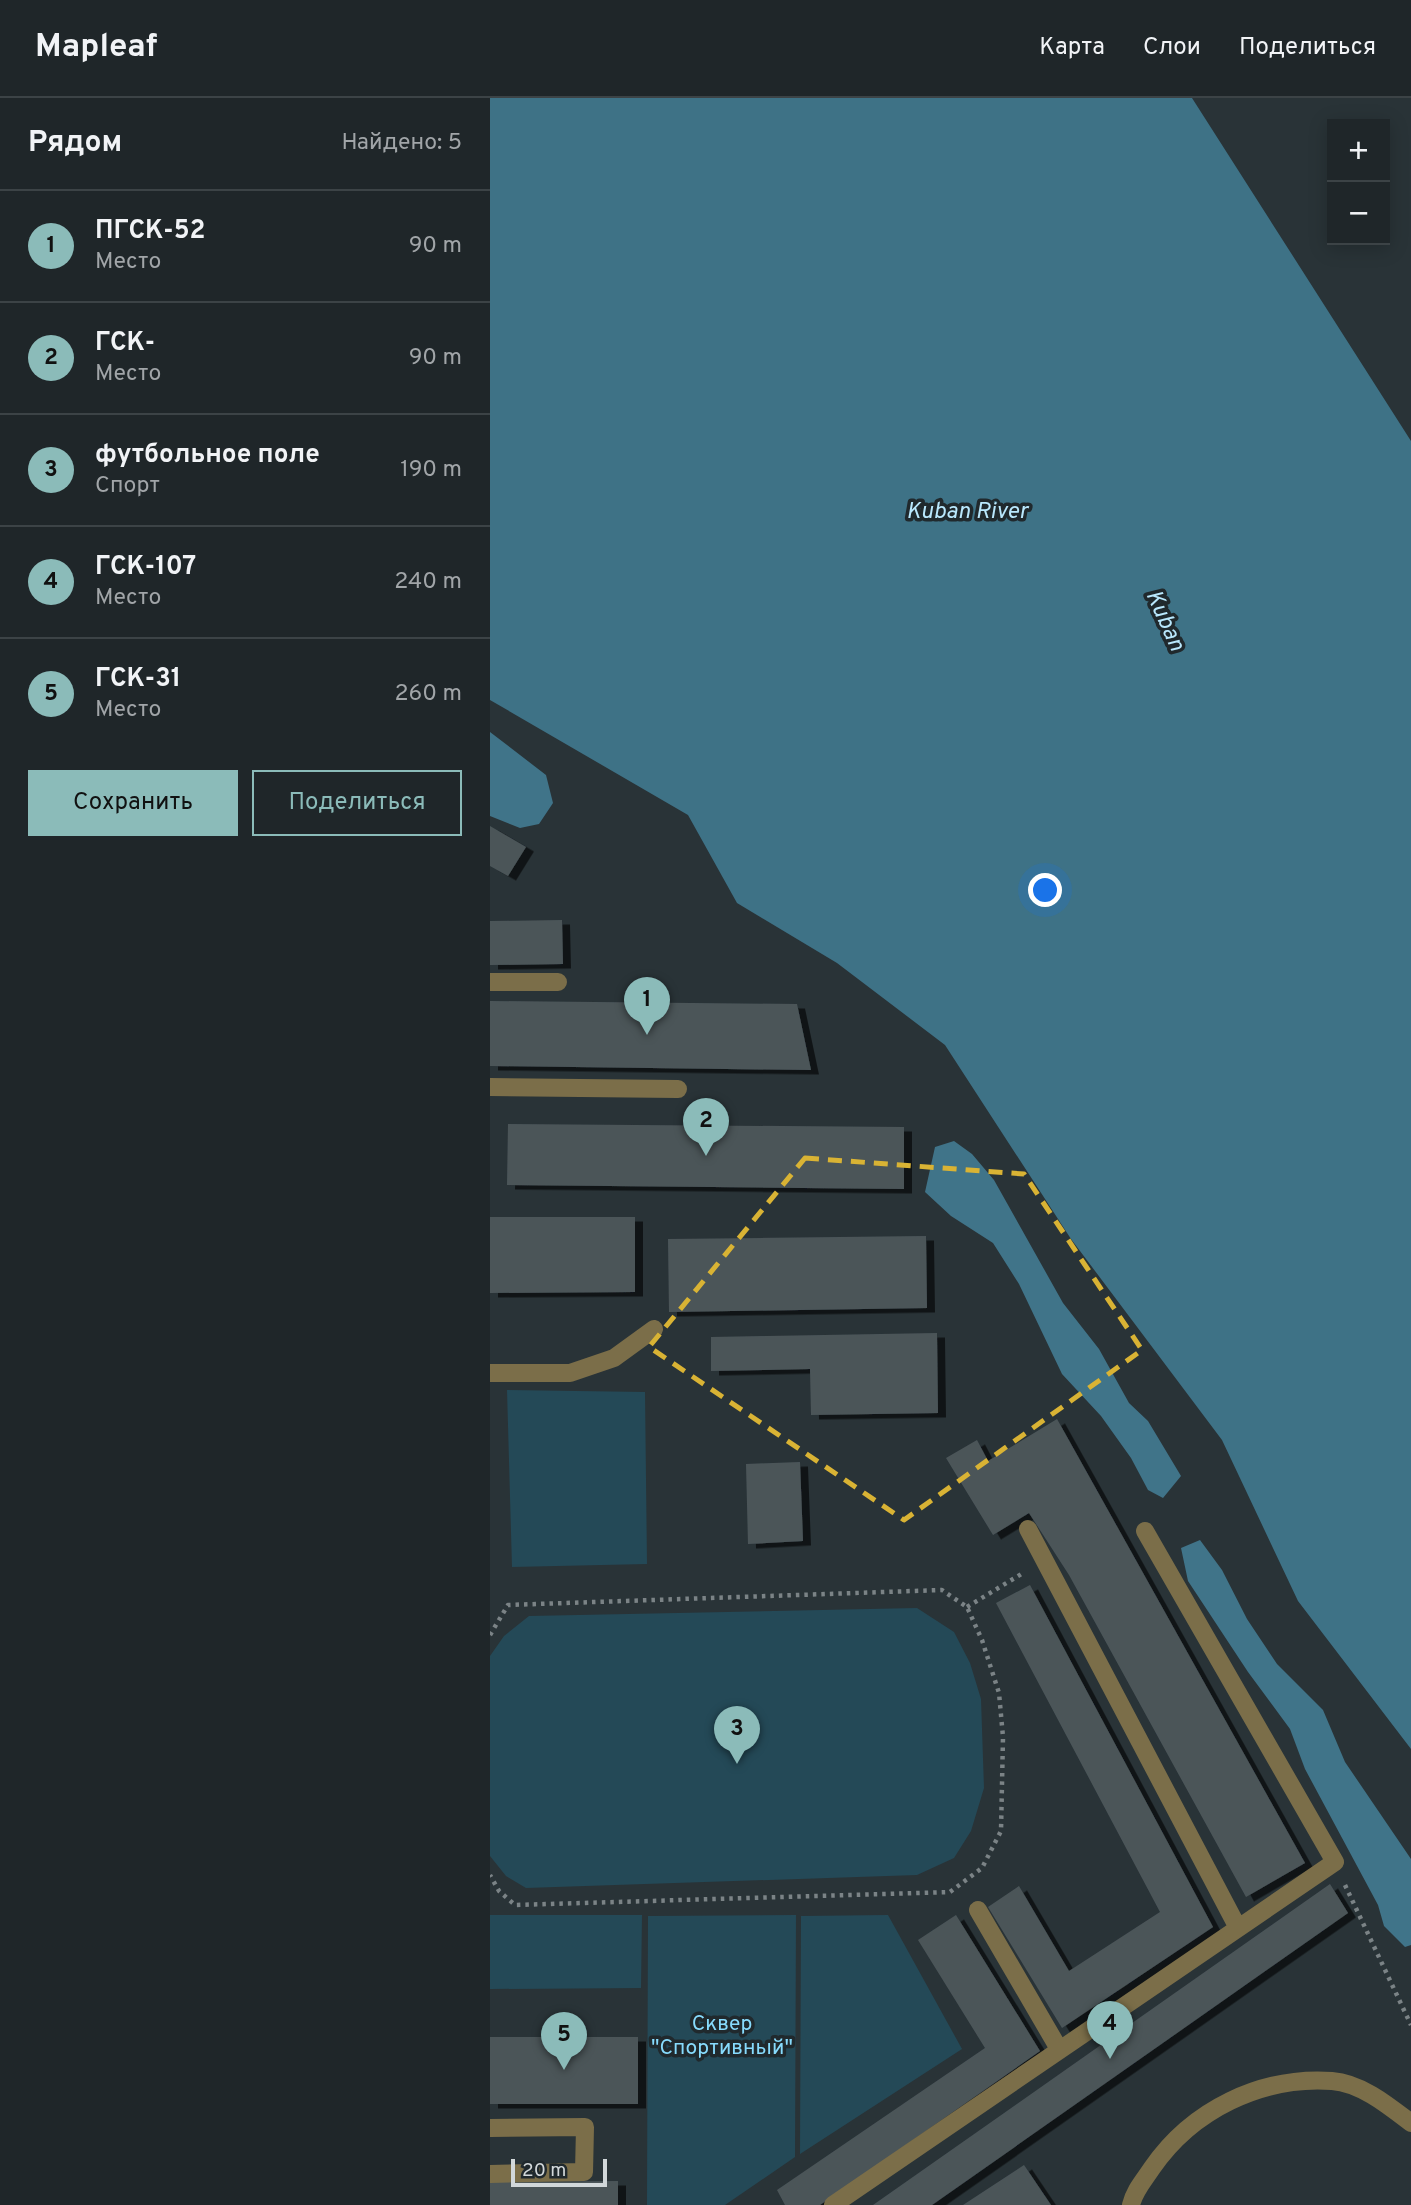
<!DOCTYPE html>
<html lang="ru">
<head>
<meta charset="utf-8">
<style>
	body { margin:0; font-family:Overpass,sans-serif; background:#2c3235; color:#f1f3f6 }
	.controls { position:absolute; right:21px; top:21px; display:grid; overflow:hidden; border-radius:0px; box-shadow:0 4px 18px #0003 }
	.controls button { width:63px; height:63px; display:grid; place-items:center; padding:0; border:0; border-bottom:2px solid #3c4346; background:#1f2629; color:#f1f3f6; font:35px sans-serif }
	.scale { position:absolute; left:21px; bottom:18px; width:96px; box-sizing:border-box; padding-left:7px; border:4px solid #d2d8da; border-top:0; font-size:19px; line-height:24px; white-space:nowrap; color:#d2d8da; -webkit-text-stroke:5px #20292d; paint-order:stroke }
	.you { position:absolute; left:556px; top:793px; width:24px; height:24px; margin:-18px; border:5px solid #fff; border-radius:50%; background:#1a73e8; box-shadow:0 0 0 10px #1a73e833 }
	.badge { display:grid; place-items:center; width:46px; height:46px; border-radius:50%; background:#8bbbb9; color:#111; font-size:23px; font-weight:700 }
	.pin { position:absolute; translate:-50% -58px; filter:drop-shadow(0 2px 4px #0008) }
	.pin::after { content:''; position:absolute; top:37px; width:24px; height:21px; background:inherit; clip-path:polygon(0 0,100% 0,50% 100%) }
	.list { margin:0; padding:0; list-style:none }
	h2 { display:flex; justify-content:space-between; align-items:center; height:91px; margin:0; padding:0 28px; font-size:30px }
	h2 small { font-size:23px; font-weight:400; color:#a1a5a8 }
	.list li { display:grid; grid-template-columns:46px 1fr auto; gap:21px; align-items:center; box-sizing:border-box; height:112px; padding:0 28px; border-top:2px solid #3c4346 }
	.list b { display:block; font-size:26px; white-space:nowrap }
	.list p { margin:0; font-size:23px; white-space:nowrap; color:#a1a5a8 }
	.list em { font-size:23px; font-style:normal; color:#a1a5a8 }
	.actions { display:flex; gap:14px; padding:21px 28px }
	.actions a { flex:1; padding:16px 0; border:2px solid #8bbbb9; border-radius:0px; text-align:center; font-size:24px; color:#8bbbb9 }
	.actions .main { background:#8bbbb9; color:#111 }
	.map { position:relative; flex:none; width:921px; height:2107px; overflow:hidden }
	header { display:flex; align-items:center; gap:42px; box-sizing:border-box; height:98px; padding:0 35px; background:#1f2629; border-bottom:2px solid #3c4346 }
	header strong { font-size:33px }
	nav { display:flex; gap:38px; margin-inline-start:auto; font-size:24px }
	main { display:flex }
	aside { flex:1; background:#1f2629 }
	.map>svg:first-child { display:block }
	.green { fill:#244957 }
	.forest { fill:#407489 }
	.water { fill:#3e7286 }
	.building { fill:#4b5559; filter:url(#shadow) }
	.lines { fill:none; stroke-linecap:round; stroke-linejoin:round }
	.path { stroke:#7b8386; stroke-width:4.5; stroke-dasharray:3.5 5; stroke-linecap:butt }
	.minor { stroke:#7b6e49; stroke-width:18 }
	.marked { fill:none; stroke:#d9b334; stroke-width:5; stroke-dasharray:14 9; stroke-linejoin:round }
	.labels { text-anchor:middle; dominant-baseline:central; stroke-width:7; stroke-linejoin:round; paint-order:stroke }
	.park-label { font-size:21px; fill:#87dbfd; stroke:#20292d }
	.water-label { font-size:23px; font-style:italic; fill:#b9e8fd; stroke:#20292d }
</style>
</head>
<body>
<header>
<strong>Mapleaf</strong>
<nav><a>Карта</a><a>Слои</a><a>Поделиться</a></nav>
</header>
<main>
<aside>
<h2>Рядом<small>Найдено: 5</small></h2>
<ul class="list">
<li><span class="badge">1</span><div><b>ПГСК-52</b><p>Место</p></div><em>90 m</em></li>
<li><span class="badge">2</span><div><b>ГСК-</b><p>Место</p></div><em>90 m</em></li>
<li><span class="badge">3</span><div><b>футбольное поле</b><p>Спорт</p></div><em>190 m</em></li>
<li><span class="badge">4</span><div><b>ГСК-107</b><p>Место</p></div><em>240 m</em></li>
<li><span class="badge">5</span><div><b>ГСК-31</b><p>Место</p></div><em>260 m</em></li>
</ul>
<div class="actions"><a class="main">Сохранить</a><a>Поделиться</a></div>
</aside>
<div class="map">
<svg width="921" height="2107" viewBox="0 0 921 2107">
	<defs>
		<filter id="shadow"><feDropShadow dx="8" dy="4.5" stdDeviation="0" flood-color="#0009"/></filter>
	</defs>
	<rect width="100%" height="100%" fill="#293337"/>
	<!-- green -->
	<path class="green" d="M17 1292 155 1294 157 1466 22 1469Z
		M427 1510 464 1534 480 1565 491 1601 494 1690 481 1733 464 1760 427 1777 36 1790 16 1778 0 1758V1558L14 1538 39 1518Z
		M0 1817H152L151 1890 0 1891Z
		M306 1817 305 2059 235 2107H157L158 1818Z
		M398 1817 472 1951 310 2056 311 1818Z"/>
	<!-- forest -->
	<path class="forest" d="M0 634 56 677 63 705 49 726 30 730 0 718Z
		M464 1043 482 1056 504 1082 573 1205 609 1251 639 1305 658 1323 691 1378 673 1400 658 1392 641 1360 611 1318 572 1276 529 1186 503 1145 461 1118 435 1094 445 1049Z
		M710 1442 732 1472 757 1521 787 1566 833 1612 855 1664 921 1761V1847L915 1849 894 1828 888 1807 815 1671 800 1631 758 1574 698 1483 691 1450Z"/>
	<!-- water -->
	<path class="water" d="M0 0H702L921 343V1651L808 1503 732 1342 581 1141 455 947 347 865 247 805 198 717 0 602Z"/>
	<!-- building -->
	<path class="building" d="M0 728 36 749 18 778 0 768Z
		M72 822 73 866 0 867V823Z
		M0 903 307 906 321 972 0 968Z
		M18 1026 414 1029V1091L17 1087Z
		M0 1119H145V1194L0 1195Z
		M436 1138 437 1210 179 1214 178 1141Z
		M447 1235 448 1315 321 1317 320 1271 221 1273V1239Z
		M567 1321 815 1765 756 1799 579 1477 539 1415 503 1437 456 1360 487 1342 498 1363Z
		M310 1364 313 1443 258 1446 256 1366Z
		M540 1487 723 1829 572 1930 498 1809 529 1788 579 1873 670 1814 506 1505Z
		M840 1786 858 1815 442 2107H383Z
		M466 1817 550 1953 330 2107H295L287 2092 495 1950 428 1842Z
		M0 1939H148V2006H0Z
		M534 2067 561 2107H473Z
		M128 2083V2107H0V2084Z"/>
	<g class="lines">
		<!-- path -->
		<path class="path" d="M477 1509 533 1475
			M0 1537 18 1507 452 1492 477 1509 492 1542 509 1595 513 1639 511 1733 492 1770 460 1794 25 1807 9 1793 0 1777
			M855 1787 921 1927"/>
		<!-- minor -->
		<path class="minor" d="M0 884H68
			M0 989 188 991
			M0 1275H80L124 1260 164 1231
			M538 1431 748 1830
			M488 1812 569 1951
			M0 2030 95 2029 94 2074 0 2076
			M343 2107 845 1764 655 1433
			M641 2107C644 2093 654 2082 662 2070 702 2012 771 1978 842 1983 871 1985 899 2008 921 2025"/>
	</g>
	<!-- marked area -->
	<path class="marked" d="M315 1060 534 1076 652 1252 414 1422 159 1249Z"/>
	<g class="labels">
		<!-- park labels -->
		<g class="park-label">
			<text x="232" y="1926">Сквер<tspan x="232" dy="24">"Спортивный"</tspan></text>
		</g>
		<!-- water labels -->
		<g class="water-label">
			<text x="477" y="414">Kuban River</text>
			<text transform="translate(674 523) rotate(66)">Kuban</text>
		</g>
	</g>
</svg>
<div class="controls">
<button>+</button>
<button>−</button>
</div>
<div class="scale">20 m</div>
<div class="you"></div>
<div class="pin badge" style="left:157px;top:937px">1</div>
<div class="pin badge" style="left:216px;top:1058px">2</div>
<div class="pin badge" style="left:247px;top:1666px">3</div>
<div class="pin badge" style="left:620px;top:1961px">4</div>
<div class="pin badge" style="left:74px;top:1972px">5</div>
</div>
</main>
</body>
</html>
